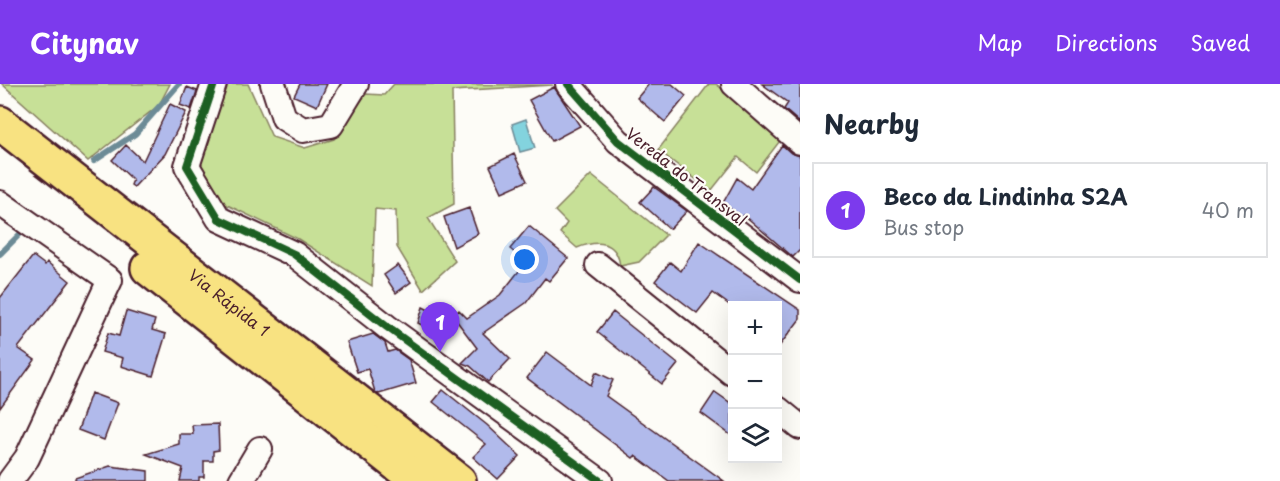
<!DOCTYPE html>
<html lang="en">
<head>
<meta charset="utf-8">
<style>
	body { margin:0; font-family:"Playpen Sans",sans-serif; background:#f2f2f3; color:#1f2937 }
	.controls { position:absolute; right:18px; bottom:18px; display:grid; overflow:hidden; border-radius:0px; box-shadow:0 6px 24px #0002 }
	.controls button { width:54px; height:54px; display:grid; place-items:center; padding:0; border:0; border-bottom:2px solid #e0e1e3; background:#fff; color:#1f2937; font:30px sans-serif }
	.you { position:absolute; left:525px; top:176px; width:21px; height:21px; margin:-15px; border:4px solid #fff; border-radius:50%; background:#1a73e8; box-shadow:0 0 0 9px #1a73e833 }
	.badge { display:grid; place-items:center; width:39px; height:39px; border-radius:50%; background:#7c3aed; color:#fff; font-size:20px; font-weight:700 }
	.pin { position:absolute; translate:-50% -50px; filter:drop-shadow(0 2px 3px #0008) }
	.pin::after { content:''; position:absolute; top:32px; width:21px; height:18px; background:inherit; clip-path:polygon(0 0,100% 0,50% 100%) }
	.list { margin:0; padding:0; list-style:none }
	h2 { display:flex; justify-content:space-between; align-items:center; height:78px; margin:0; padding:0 24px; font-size:26px }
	h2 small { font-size:20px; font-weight:400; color:#747a83 }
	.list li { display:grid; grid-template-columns:39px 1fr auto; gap:18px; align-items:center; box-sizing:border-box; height:96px; margin:0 12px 12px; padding:0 12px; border:2px solid #e0e1e3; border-radius:0px }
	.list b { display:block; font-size:22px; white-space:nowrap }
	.list p { margin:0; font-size:20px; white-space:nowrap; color:#747a83 }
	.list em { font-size:20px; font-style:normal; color:#747a83 }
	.icon { flex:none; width:33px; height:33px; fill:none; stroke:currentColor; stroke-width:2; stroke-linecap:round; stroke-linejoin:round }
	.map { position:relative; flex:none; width:800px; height:397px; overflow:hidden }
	header { display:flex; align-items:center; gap:36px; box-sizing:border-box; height:84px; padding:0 30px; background:#7c3aed; color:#fff }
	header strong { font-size:28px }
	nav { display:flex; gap:33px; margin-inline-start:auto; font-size:21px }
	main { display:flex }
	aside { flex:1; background:#fff }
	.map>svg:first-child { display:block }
	.green { fill:#c7e097; stroke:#888061; stroke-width:1.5 }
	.water { fill:#83d3de; stroke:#6c8b96; stroke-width:1.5 }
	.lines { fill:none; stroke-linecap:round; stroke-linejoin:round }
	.stream { stroke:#6c8b96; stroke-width:6 }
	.building { fill:#b1baeb; stroke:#4a1f2b; stroke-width:1.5 }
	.minor-casing { stroke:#4a1f2b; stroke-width:28 }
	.highway-casing { stroke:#4a1f2b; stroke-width:38 }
	.minor { stroke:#fdfcf7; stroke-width:24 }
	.highway { stroke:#f8e281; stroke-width:33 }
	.cycleway-casing { stroke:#fdfcf7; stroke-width:11 }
	.cycleway { stroke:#1b5e20; stroke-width:8 }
	.labels { text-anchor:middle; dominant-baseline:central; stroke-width:4.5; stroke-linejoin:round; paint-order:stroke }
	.street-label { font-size:16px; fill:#4a1f2b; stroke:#fdfcf7 }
</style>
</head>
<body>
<header>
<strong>Citynav</strong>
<nav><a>Map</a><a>Directions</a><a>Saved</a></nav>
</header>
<main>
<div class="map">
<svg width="800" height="397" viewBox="0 0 800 397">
	<rect width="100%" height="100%" fill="#fdfcf7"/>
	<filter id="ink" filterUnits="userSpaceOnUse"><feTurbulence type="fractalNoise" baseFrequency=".0167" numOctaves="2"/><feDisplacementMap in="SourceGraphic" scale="12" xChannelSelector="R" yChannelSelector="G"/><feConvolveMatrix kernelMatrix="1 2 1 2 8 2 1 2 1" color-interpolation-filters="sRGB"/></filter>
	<g filter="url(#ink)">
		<!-- green -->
		<path class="green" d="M2 0H170L159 21 88 77Z
			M224 0H248L272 53 305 64 334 55 366 10 384 11 394 0 553 1 452 7 454 120 428 134 455 177 423 206 397 163 396 127 375 125 372 202 298 155 223 119 208 96 199 75Z
			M709 0H716L783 53 756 88 738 73 711 107 658 66Z
			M591 91 666 151 639 178 620 182C617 156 597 156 577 164L560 149 567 139 555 127Z"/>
		<!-- water -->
		<path class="water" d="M526 35 535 64 520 68 512 40Z"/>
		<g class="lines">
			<!-- stream -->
			<path class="stream" d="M94 77 135 50 179 0
				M0 170 22 148"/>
		</g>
		<!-- building -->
		<path class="building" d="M300 0H327L317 22 294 12Z
			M649 0H672L686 12 665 38 637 14Z
			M762 0H800V39L784 25 788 19Z
			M187 3 197 7 191 25 180 21Z
			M554 3 580 42 552 57 529 16Z
			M170 20 186 28 165 70 134 103 131 101 133 96 112 76 126 61 143 77Z
			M782 61 791 69 800 72V166L793 173 744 131 742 134 723 119 737 94 751 105Z
			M514 70 527 97 502 108 490 82Z
			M654 103 687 127 670 145 640 118Z
			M469 124 478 150 454 163 444 133Z
			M529 142 568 174 549 197 545 194 526 219 483 249 510 275 488 298 470 282 462 279 477 264 453 232 459 226 467 234 500 211 526 178 510 165Z
			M699 158 800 226V235L777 265V222H731L713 209 697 229 655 197 670 178 681 187Z
			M33 172 45 181 47 178 70 197 18 264 35 276 0 324V214Z
			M398 181 411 198 396 209 384 191Z
			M423 223 446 235 438 249 418 239Z
			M126 227 155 236 152 246 166 250 153 292 121 282 123 274 102 268 108 249 119 252Z
			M613 228 678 280 662 300 597 248Z
			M373 250 385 259 388 268 395 266 409 276 416 299 379 310 375 308 368 285 357 288 347 258Z
			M547 268 591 301 596 288 613 296 606 312 724 397H669L635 372 633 374 527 294Z
			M443 306 487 341 520 372 498 395 473 373 486 360 433 318Z
			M715 308 732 320V352L701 329Z
			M91 309 118 319 104 356 78 346Z
			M218 340 219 366 213 367V377H204V393H199V397H180L183 384 146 370 179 360V350H193L192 341Z
			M110 382 148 387V397H75V394Z"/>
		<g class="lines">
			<defs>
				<path id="minor" d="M214 0 187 82 219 135 294 170 387 243 600 397
					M273 0 284 34 303 46 331 41 356 0
					M568 0 618 57 800 196
					M734 0 800 58
					M0 119 110 196 27 374 10 397
					M598 181 732 289
					M778 325 800 343
					M241 397 260 365"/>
				<g id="highway">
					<path id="s1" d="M0 39 459 397"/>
					<path d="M148 184 418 397"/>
				</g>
			</defs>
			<!-- minor casing -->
			<use href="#minor" class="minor-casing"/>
			<!-- highway casing -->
			<use href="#highway" class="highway-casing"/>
			<!-- minor -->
			<use href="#minor" class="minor"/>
			<!-- highway -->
			<use href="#highway" class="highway"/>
			<defs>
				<path id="cycleway" d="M214 0 187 82 219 135 294 170 387 243 600 397
					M568 0 618 57 800 196"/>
			</defs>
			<!-- cycleway casing -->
			<use href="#cycleway" class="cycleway-casing"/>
			<!-- cycleway -->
			<use href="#cycleway" class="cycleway"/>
		</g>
	</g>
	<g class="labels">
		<!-- street labels -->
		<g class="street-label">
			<text transform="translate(687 92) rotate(38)">Vereda do Transval</text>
			<text stroke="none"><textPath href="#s1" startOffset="291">Via Rápida 1</textPath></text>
		</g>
	</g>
</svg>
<div class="controls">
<button>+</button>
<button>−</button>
<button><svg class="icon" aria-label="layers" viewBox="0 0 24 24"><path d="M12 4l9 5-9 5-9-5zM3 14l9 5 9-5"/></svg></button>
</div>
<div class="you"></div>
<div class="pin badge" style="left:440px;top:268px">1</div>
</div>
<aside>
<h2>Nearby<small></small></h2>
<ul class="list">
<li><span class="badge">1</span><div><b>Beco da Lindinha S2A</b><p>Bus stop</p></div><em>40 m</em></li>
</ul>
</aside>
</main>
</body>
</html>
